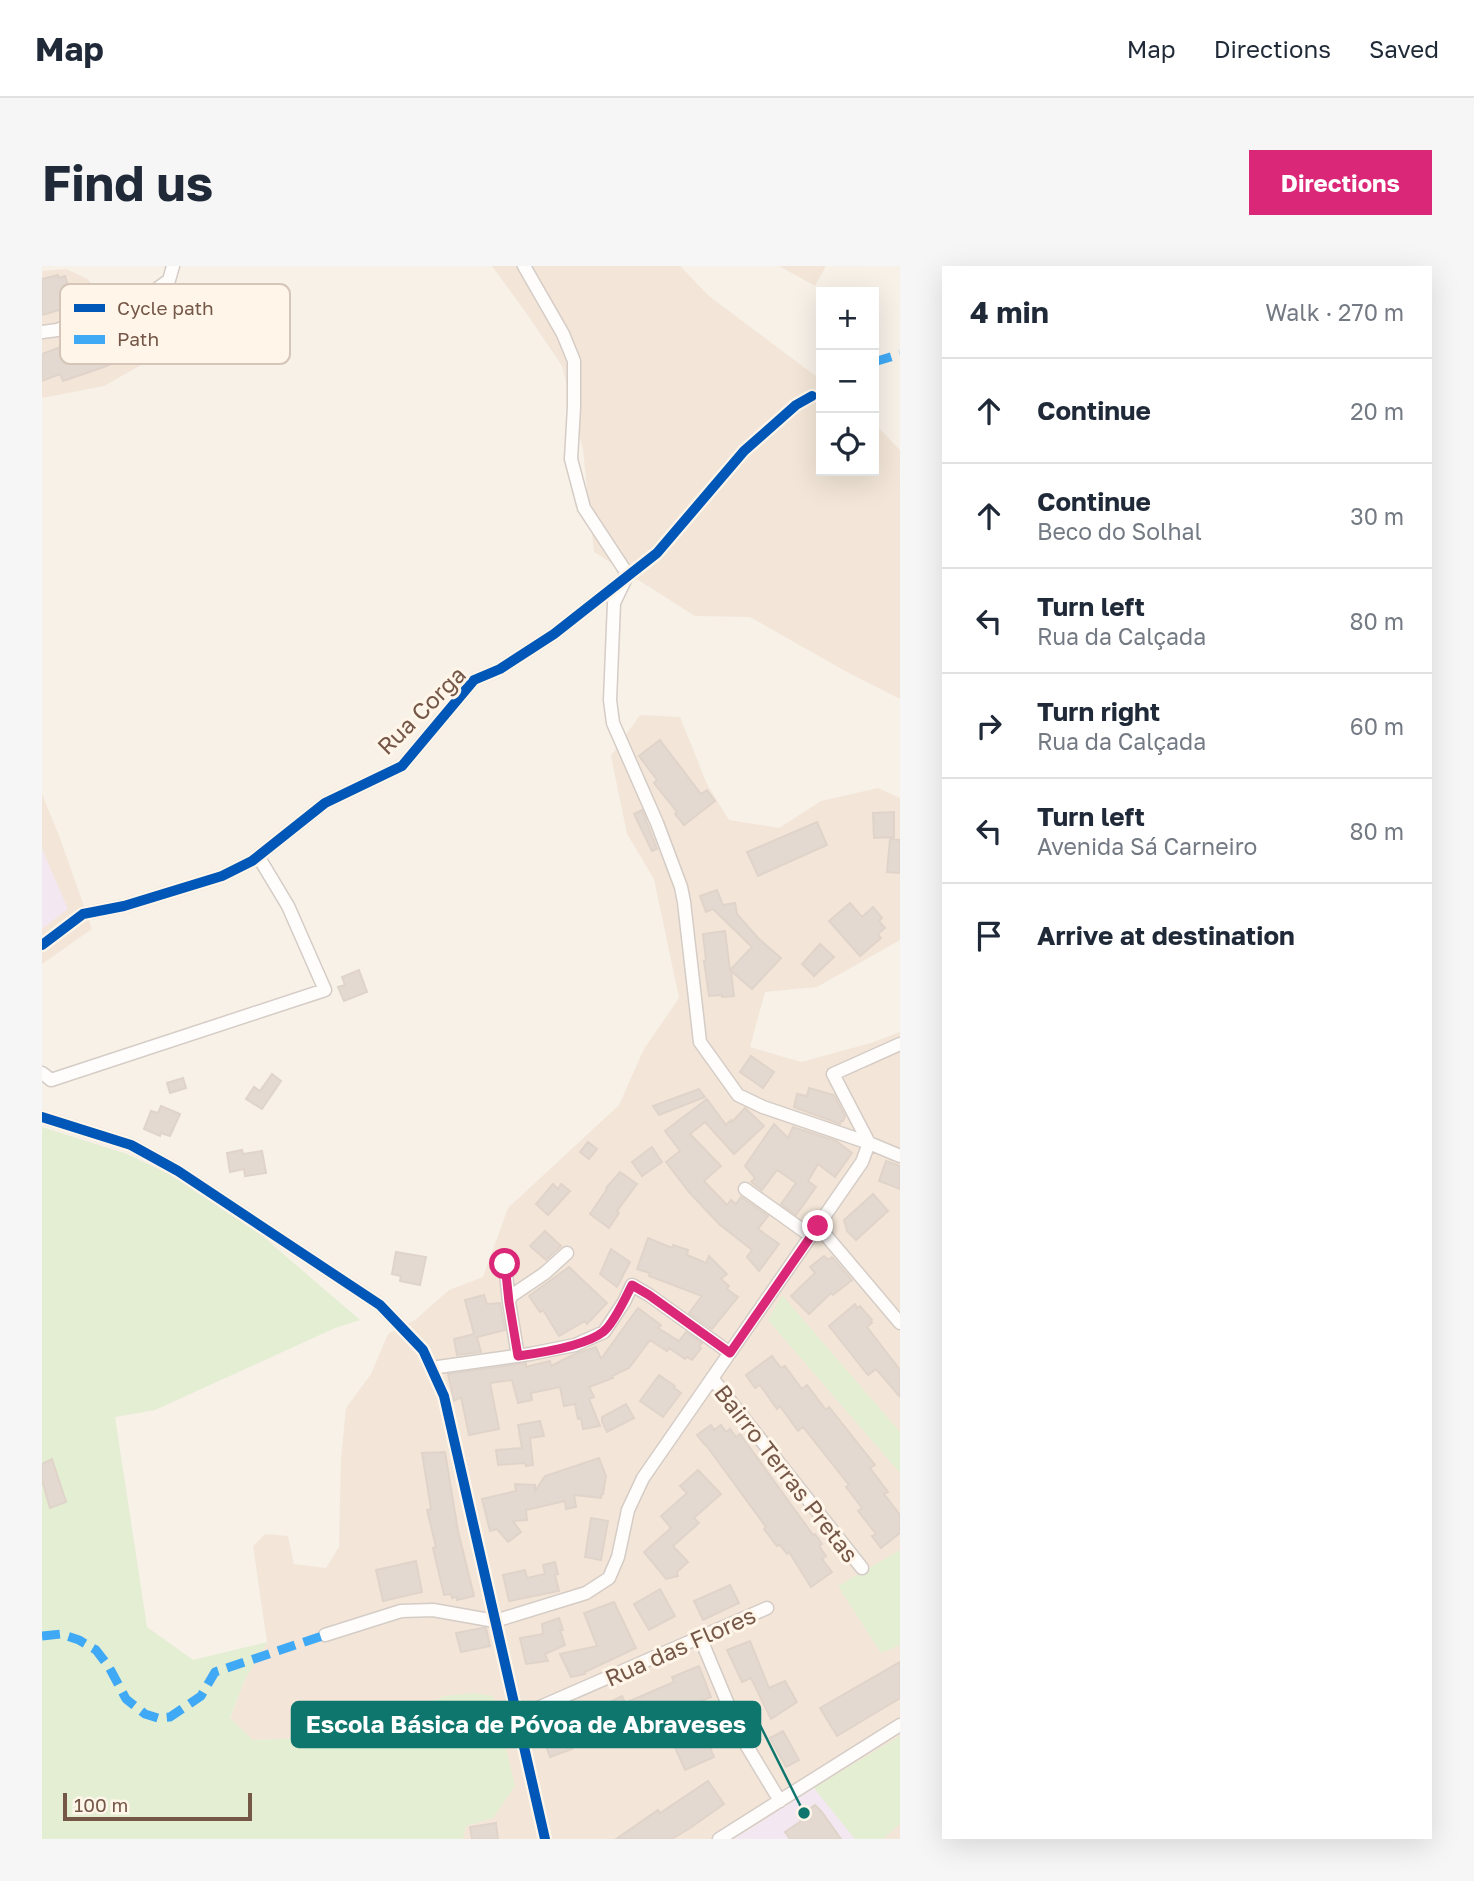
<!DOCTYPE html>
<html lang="en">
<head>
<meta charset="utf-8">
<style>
	body { margin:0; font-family:"Golos Text",sans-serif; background:#f6f6f7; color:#1f2937 }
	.controls { position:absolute; right:21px; top:21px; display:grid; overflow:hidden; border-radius:0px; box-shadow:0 7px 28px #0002 }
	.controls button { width:63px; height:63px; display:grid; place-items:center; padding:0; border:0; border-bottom:2px solid #e0e1e3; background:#fff; color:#1f2937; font:35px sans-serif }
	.scale { position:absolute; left:21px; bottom:18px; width:189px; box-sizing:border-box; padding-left:7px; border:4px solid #755748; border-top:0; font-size:19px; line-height:24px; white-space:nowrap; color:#755748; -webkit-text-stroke:5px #fff6e9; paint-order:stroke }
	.stop { position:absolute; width:21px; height:21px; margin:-16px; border:5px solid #db2777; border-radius:50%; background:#fff }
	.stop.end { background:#db2777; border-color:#fff; box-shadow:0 2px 7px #0008 }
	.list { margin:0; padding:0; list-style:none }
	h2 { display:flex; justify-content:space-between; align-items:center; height:91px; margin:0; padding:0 28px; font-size:30px }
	h2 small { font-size:23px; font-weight:400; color:#747a83 }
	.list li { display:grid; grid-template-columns:46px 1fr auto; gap:21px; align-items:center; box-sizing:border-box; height:105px; padding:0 28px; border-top:2px solid #e0e1e3 }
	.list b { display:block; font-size:26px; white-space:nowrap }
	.list p { margin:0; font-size:23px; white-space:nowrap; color:#747a83 }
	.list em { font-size:23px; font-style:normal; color:#747a83 }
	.icon { flex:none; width:38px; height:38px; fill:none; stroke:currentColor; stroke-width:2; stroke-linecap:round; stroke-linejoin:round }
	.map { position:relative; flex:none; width:858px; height:1573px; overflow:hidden; border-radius:0px }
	header { display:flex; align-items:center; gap:42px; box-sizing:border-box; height:98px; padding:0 35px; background:#fff; border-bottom:2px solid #e0e1e3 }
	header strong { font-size:33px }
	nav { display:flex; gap:38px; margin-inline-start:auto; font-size:24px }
	.intro { display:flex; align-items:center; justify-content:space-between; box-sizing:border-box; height:168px; padding:0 42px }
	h1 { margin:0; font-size:49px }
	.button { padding:18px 32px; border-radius:0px; background:#db2777; color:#fff; font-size:24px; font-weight:700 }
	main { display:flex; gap:42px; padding:0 42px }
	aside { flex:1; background:#fff; border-radius:0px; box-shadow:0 7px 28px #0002 }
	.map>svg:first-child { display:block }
	.residential { fill:#f3e6d8 }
	.education { fill:#f3e7f1 }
	.green { fill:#e3eed3 }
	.building { fill:#e3d9d0; stroke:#e0d4ca; stroke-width:2 }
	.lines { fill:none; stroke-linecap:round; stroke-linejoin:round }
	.minor-casing { stroke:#d5ccc6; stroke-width:15 }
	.minor { stroke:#fefdfc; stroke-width:12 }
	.quiet { stroke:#3fa9f5; stroke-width:9; stroke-dasharray:18 9; stroke-linecap:butt }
	.cycleway-casing { stroke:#fff6e9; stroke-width:15 }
	.cycleway { stroke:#0057b8; stroke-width:10 }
	.route { stroke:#db2777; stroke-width:9 }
	.labels { text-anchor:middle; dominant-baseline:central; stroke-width:6; stroke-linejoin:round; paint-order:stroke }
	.street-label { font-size:23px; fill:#755748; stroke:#fff6e9 }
	.key { fill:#fff6e9; stroke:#d6c6b9; stroke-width:2 }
	.key-label { font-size:19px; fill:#755748 }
	.leader { fill:none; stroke:#0f766e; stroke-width:2.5 }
	.callout-dot { fill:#0f766e; stroke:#fff6e9; stroke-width:2.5 }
	.callout { fill:#0f766e; stroke:#0f766e; stroke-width:2.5 }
	.callout-label { font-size:24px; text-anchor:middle; font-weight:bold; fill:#fff }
</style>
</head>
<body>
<header>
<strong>Map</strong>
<nav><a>Map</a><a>Directions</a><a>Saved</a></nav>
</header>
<div class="intro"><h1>Find us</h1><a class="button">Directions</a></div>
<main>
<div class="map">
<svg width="858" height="1573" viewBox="0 0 858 1573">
	<rect width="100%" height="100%" fill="#f7f1e8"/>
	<!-- residential -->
	<path class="residential" d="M450 0H638L667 30 779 114V205H832V157L858 184V433L803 405 708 351 653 350 552 286 541 184 520 100 485 48Z
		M737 0H784L773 20Z
		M24 3 46 13 101 98 62 120 0 132V5Z
		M598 449 638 451 665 518 687 554 737 562 779 535 836 522 858 532V674L775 721 723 726 708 781 759 796 829 777 858 766V1573H421L424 1560 451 1552 404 1430 343 1453 264 1472 211 1474 188 1453 203 1413 225 1376 211 1280 223 1268 246 1270 252 1298 284 1302 297 1281 299 1192 304 1142 329 1108 346 1068 373 1054 407 1024 441 1011 466 942 577 839 602 783 637 732 612 613 585 568 569 490Z
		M0 528 18 572 50 663 0 698Z"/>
	<!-- education -->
	<path class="education" d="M0 583 26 643 0 663Z
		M772 1522 813 1573H692Z"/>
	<!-- green -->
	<path class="green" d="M0 861 85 888 175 931 318 1054 293 1062 113 1144 73 1151 105 1361 151 1394 225 1376 203 1413 188 1452 211 1474 264 1472 343 1453 404 1430 431 1427 451 1430 473 1520 451 1552 424 1560 421 1573H0Z
		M740 1029 858 1166V1207L726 1054Z
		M858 1284V1379L839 1387 796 1320Z
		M858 1470V1558L841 1573H813L772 1522Z"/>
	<!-- building -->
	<path class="building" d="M16 9 17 12 23 10 26 19 29 18 31 24 33 23 38 38 0 49V13Z
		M71 65 85 91 62 101 21 115 18 108 0 115V88L37 74 39 80Z
		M618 474 659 528 665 524 673 535 642 559 633 548 635 546 612 517 615 514 597 490Z
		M600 544 615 583 610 585 592 548Z
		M852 546V571L832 572 831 547Z
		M775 556 785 579 716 610 705 586Z
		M848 573 858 574V607L845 606Z
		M675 624 681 639 693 637 695 648 717 673 739 692 710 723 689 705 692 730 680 731V729L667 730 662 695H664L661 668 683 665 688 704 710 681 671 643 664 646 658 630Z
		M808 637 820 651 831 641 840 652 837 655 843 662 836 668 839 672 818 690 787 655Z
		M778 678 792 691 772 710 760 698Z
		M317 704 325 726 302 735 296 721 303 719 300 711Z
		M709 790 732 806 721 822 698 806Z
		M230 808 239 815 220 843 204 833 212 821 218 825Z
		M141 812 144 822 128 827 125 817Z
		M767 822 792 829 803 850 801 855H799L798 858 752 841 755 828 765 830Z
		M657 823 663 831 617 849 611 840Z
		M665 833 684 859 689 854 690 856 703 842 722 860 692 888 663 856 648 868 679 900 662 915 685 939 689 934 694 938 699 931 726 950 716 963 737 978 717 1005 705 991 710 984 677 958 647 926 624 896 638 885 623 865Z
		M119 840 138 848 128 870 119 867 118 870 102 863 109 845 116 847Z
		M732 858 746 872 751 861 794 875 810 887 793 911 776 898 766 915 774 921 754 949 739 938 754 917 735 904 720 924 709 916 713 912 703 900Z
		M546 876 555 883 547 893 538 886Z
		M610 881 620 896 600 910 590 896Z
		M200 884 201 888 220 885 224 907 203 910 202 903 188 906 185 887Z
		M844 895 858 900V923L837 915Z
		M578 906 595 918 575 945 577 947 567 962 548 948 565 923 564 922Z
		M511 918 516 923 519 918 528 925 506 949 494 938Z
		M831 928 846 945 814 974 805 965 802 954Z
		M503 965 519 980 504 994 488 980Z
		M606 972 630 982 631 979 646 984 645 989 664 997 667 990 685 1008 679 1013 687 1020 685 1023 696 1031 670 1063 647 1047 660 1030 607 1010 608 1007 595 1003Z
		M569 983 588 996 575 1021 558 1008Z
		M354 986 384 991 378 1019 358 1015 359 1010 350 1008Z
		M782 990 786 994 790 991 810 1014 791 1029 789 1027 767 1048 749 1030 773 1007 768 1001Z
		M527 1001 565 1037 545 1058 543 1055 517 1070 501 1044 498 1046 487 1030Z
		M442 1029 445 1038 458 1037 463 1064 435 1071 439 1086 415 1089 412 1073 432 1068 423 1034Z
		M813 1038 815 1042 818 1040 830 1054 828 1056 830 1057 825 1061 858 1104V1131L834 1103 826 1109 787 1060Z
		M596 1042 619 1059 616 1062 637 1075 644 1066 660 1077 657 1080 659 1082 650 1094 645 1091 643 1093 627 1082 625 1085 608 1074 587 1102 570 1110 571 1112 547 1121 552 1131 547 1133 558 1160 541 1163 539 1152 536 1153 533 1138 522 1140 518 1121 489 1127 490 1134 476 1137 470 1114 448 1117 457 1163 427 1169 419 1131 412 1135 406 1108 484 1097V1101L508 1095 509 1100 533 1088 554 1081 559 1093Z
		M730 1090 739 1102 743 1100 760 1123 765 1119 784 1144 787 1141 833 1199 828 1202 846 1226 842 1228 858 1249V1267L839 1282 830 1270 834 1268 816 1245 820 1242 804 1221 807 1219 761 1161 756 1165 738 1140 735 1143 718 1119 713 1122 704 1109Z
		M617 1109 633 1120 632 1122 639 1127 621 1151 598 1135Z
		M584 1138 592 1152 565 1166 560 1155V1151Z
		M498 1155 502 1170 488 1172 491 1199 484 1200 483 1197 456 1199 454 1184 480 1182 476 1159Z
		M669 1159 672 1164 679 1159 684 1166 688 1163 694 1171 698 1168 771 1269 773 1268 780 1278 777 1280 784 1290 780 1293 790 1306 769 1321 747 1286 745 1288 738 1279 735 1280 722 1263 724 1261 664 1179H663L655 1169Z
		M403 1186 416 1265 432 1330 415 1334V1331L410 1332 409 1328 402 1329 391 1282 394 1281 385 1244 389 1243 380 1187Z
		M557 1192 564 1210 561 1228H560L559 1232 532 1229 534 1241 524 1243 523 1235 484 1244 485 1254 471 1255 479 1266 466 1276 455 1263 448 1265 440 1233 474 1225 473 1218 493 1219V1225L503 1210Z
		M10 1193 24 1236 8 1242 0 1214V1198Z
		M656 1204 679 1228 652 1252 657 1257 631 1280 646 1296 635 1306 636 1310 624 1313 602 1286 629 1262 619 1250 645 1227 638 1220Z
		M549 1252 566 1255 559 1294 543 1291Z
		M374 1295 380 1326 341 1335 334 1304Z
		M513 1296 516 1308 513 1309 517 1325 467 1335 461 1309 483 1304 485 1312 503 1308 501 1299Z
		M688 1319 697 1337 661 1354 652 1335Z
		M618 1323 633 1350 607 1364 592 1338Z
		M572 1336 594 1382 543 1406V1408L529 1411 518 1388 555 1380 542 1347Z
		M517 1352 521 1364H518L523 1379 503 1388 506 1395 484 1398 478 1372 501 1368 500 1358Z
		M440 1362H444L448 1380 419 1386 414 1367Z
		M708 1375 727 1422 743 1415 755 1436 729 1453 709 1412 700 1416 685 1384Z
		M858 1396V1432L795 1470 778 1442Z
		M657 1400 669 1431 634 1445 635 1447 611 1457 605 1444 574 1459 577 1466 567 1471H557L544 1443 554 1438 556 1442 580 1430 583 1437 632 1416 630 1411Z
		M523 1451H527L536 1476 528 1479 530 1483 508 1491 496 1457 508 1453 509 1456Z
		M657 1461 660 1468 662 1467 672 1491 643 1504 631 1477 634 1476 632 1472Z
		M741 1465 757 1494 744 1501 728 1472Z
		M666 1515 682 1538 648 1562 630 1573H574L616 1544 618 1547Z
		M773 1539 779 1545 799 1573H748L743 1566 759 1555 756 1551Z
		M454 1557 456 1573H430L428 1561Z"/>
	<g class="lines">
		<defs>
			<path id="minor" d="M482 0 521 68 532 95V141L529 193 542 242 586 309
				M0 66 15 64 112 25 127 14 131 0
				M584 312 572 337 568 434 571 457 615 557 639 621 642 636 658 776 696 829 721 841 827 877 858 890
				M0 679 41 648 82 640 180 610 210 595 283 537 360 500 432 414 458 403 512 368 615 287 702 185 754 139 770 130
				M0 807 9 814 283 724 246 640 216 590
				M0 851 89 879 136 905 338 1039 381 1084 402 1130 503 1573
				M827 877 791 808 858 778
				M703 923 769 970
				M776 960 858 1057
				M463 998 467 1036
				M476 1090 467 1036 469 1030 503 1007 525 987
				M389 1102 488 1088 533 1079 562 1066 582 1036 590 1019 607 1029 688 1087
				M670 1112 820 1302
				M283 1369 359 1345 391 1344 453 1355 544 1327 567 1312 576 1291 586 1244 601 1212 820 896 827 877
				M658 1371 700 1472 738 1535
				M475 1451 725 1342
				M677 1573 858 1459"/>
		</defs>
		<!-- minor casing -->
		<use href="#minor" class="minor-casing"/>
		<!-- minor -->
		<use href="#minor" class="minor"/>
		<!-- quiet -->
		<path class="quiet" d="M832 96 858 88
			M0 1370 19 1368 37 1374 54 1384 67 1401 84 1433 103 1448 116 1452 128 1451 159 1430 173 1406 283 1369"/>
		<defs>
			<path id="cycleway" d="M0 679 41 648 82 640 180 610 210 595 283 537 360 500 432 414 458 403 512 368 615 287 702 185 754 139 770 130
				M0 851 89 879 136 905 338 1039 381 1084 402 1130 503 1573"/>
		</defs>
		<!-- cycleway casing -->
		<use href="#cycleway" class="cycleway-casing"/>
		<!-- cycleway -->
		<use href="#cycleway" class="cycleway"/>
	</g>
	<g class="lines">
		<!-- route -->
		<path class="route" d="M463 998 467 1036 476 1090C498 1087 543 1080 561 1066 571 1059 584 1031 590 1019L607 1029 688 1087 776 960"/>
	</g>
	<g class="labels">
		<!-- street labels -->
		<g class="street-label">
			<text transform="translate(379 444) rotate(-45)">Rua Corga</text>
			<text transform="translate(745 1207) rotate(52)">Bairro Terras Pretas</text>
			<text transform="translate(638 1380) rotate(-24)">Rua das Flores</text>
		</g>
	</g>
	<!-- legend -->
	<rect x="18" y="18" width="230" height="80" rx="10" class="key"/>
	<rect x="32" y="38" width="31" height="8" fill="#0057b8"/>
	<rect x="32" y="69" width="31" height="9" fill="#3fa9f5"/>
	<g class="key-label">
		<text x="75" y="49">Cycle path</text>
		<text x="75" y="80">Path</text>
	</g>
	<!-- callouts -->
	<path class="leader" d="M762 1547L718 1459"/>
	<circle class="callout-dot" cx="762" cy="1547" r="7"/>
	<rect class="callout" x="250" y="1436" width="468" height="45" rx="7"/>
	<g class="callout-label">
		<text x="484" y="1467">Escola Básica de Póvoa de Abraveses</text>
	</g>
</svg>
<div class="controls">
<button>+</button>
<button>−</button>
<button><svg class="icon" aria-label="locate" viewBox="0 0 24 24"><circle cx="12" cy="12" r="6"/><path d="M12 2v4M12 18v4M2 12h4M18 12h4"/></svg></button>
</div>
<div class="scale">100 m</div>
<div class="stop" style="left:463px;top:998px"></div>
<div class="stop end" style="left:776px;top:960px"></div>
</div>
<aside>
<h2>4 min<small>Walk · 270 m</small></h2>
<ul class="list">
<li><svg class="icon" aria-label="ahead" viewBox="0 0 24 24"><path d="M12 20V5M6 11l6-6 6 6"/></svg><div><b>Continue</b></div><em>20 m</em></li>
<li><svg class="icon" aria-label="ahead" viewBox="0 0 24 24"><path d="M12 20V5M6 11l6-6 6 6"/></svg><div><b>Continue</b><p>Beco do Solhal</p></div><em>30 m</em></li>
<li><svg class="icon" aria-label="left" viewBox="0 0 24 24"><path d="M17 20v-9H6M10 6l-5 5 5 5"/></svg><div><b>Turn left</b><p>Rua da Calçada</p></div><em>80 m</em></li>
<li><svg class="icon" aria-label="right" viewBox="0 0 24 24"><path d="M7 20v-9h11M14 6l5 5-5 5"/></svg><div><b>Turn right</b><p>Rua da Calçada</p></div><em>60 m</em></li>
<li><svg class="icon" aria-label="left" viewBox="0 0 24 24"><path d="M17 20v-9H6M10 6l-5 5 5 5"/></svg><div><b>Turn left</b><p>Avenida Sá Carneiro</p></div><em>80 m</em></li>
<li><svg class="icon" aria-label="arrive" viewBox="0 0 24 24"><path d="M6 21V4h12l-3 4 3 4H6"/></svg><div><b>Arrive at destination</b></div></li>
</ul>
</aside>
</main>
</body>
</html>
